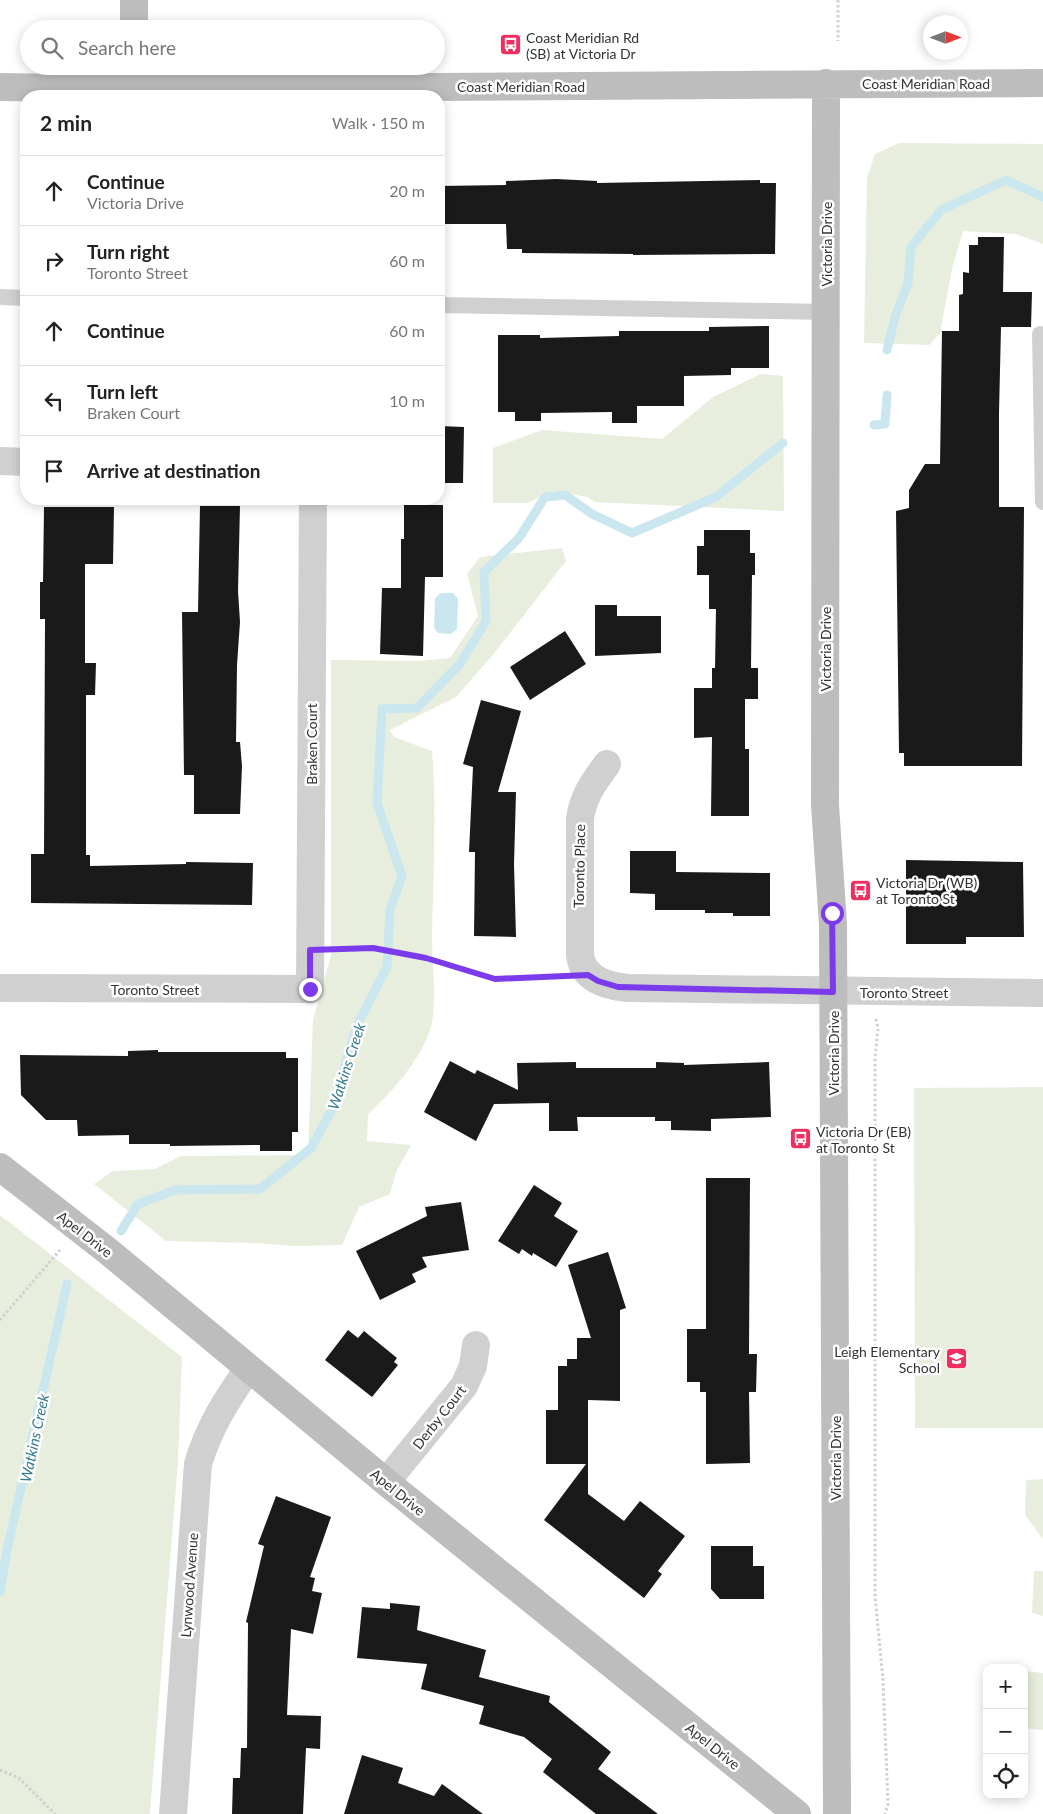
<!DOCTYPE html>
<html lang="en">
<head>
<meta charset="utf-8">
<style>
	body { margin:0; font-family:Lato,sans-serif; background:#f6f6f6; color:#222 }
	.controls { position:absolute; right:15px; bottom:15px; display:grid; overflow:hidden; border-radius:10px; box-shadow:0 2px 12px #0003 }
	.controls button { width:45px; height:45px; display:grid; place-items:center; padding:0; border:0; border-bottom:1px solid #e0e0e0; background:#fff; color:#222; font:25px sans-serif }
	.compass { position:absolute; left:923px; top:15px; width:45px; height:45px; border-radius:50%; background:#fff; box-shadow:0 2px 12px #0003; rotate:90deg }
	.stop { position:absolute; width:15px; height:15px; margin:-11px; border:4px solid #7c3aed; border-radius:50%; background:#fff }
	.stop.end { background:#7c3aed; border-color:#fff; box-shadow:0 1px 5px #0008 }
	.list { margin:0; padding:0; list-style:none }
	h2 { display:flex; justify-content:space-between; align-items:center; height:65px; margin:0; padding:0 20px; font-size:21px }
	h2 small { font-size:16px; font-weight:400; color:#767676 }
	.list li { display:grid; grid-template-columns:32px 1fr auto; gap:15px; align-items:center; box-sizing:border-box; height:70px; padding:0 20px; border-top:1px solid #e0e0e0 }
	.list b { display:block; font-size:19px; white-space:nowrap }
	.list p { margin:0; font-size:16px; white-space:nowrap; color:#767676 }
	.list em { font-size:16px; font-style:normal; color:#767676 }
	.icon { flex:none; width:28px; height:28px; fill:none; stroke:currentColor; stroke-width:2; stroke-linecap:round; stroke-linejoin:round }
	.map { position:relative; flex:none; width:1043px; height:1814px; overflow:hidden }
	.search { position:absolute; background:#fff; box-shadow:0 2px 12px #0003; left:20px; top:20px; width:425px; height:55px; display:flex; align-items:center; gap:12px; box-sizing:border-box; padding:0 18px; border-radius:28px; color:#767676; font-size:19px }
	.panel { position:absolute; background:#fff; box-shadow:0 2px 12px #0003; left:20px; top:90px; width:425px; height:415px; border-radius:20px }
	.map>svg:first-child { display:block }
	.green { fill:#e8eede }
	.water { fill:#cae6ee }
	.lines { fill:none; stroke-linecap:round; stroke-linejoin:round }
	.stream { stroke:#cae6ee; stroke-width:9 }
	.building { fill:#1a1a1a }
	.path { stroke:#d0d0d0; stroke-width:3; stroke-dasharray:2.5 2.5; stroke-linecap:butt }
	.lane { stroke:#d0d0d0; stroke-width:16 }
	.street { stroke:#d0d0d0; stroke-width:28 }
	.secondary { stroke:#bdbdbd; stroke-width:28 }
	.route { stroke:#7c3aed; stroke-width:6 }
	.labels { text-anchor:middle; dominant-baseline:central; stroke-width:5; stroke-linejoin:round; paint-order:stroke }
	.poi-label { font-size:14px; fill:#333; stroke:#fff; text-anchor:start }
	.street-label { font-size:14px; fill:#333; stroke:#fff }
	.water-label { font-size:15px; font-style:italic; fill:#357c8e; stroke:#fff }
</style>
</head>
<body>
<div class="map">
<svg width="1043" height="1814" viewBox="0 0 1043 1814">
	<rect width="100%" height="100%" fill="#fff"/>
	<!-- green -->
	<path class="green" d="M899 143 1043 144V244L1016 234 963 231 952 269 940 333 929 345 864 343 867 178 875 154Z
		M761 374 783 376 784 511 595 502 587 497 554 491 527 503H493V448L542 430 662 439 713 397Z
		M562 548 566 561 492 656 456 697 390 730 394 737 432 751C437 813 433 875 432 938 432 960 438 1014 429 1033 416 1065 393 1091 368 1114L367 1141 411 1145 396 1172 390 1194 359 1207 342 1245 295 1246 256 1243 166 1241 94 1184 113 1171 155 1169 181 1156 308 1155 313 1020 331 955V660L419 661 450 658 478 616 467 574 480 557Z
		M1043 1087V1428H915L914 1088Z
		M0 1215 182 1357 178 1461 150 1814H0Z
		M1043 1479V1539L1025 1515 1026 1480Z
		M1034 1571H1043V1616L1032 1613Z
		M1024 1671 1043 1673V1730L1024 1728Z"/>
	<!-- water -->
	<path class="water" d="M441 593H453L458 599 457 629 451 634 438 633 434 628 435 598Z"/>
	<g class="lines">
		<!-- stream -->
		<path class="stream" d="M887 350 895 317 908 283 911 247 941 210 1006 180 1043 197
			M874 425 885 424 887 395
			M121 1231 138 1204 175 1190 260 1189 311 1148 333 1108 356 1027 387 967 390 910 402 876 377 803 382 709 417 708 460 664 486 621 484 572 519 538 545 497 565 495 592 514 632 533 716 497 783 443
			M0 1592 7 1550 67 1284"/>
	</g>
	<!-- building -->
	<path class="building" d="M556 179 597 181V183L760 180V183H776L775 254 633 255V254L522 253V249H507L506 224H439V186L506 185V181Z
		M978 237H1004L1003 292H1032L1031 327H1001L999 413V507H1024L1022 766H904V753H899L896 511 909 508V490L925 464H940L942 331H959V295L963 294V272L969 273V245H978Z
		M769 326V368H731V375L684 376V406H637V423H612V412L541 413V421H515V412H498V335H540V338L619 336V331H709V327Z
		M439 426 464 427 463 483H439Z
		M404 505H443V577H425L423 656 380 654 382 588H401V539H404Z
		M200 506H240L238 591 240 622 237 665 236 742H240L242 766 240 814H194V775H184L182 612H198Z
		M44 507H114L113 564H85V663H96L95 695H86V855H90V866L186 864V862L253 863 252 905 31 903V854H44L45 619H40V582H43Z
		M704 530H750V553H755V575H752L751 668H758V699H745V749H749V816H711L712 737 694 738V688H712V668H715L716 609H709V575H697V546H704Z
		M595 605H617V616H661V653L595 656Z
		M565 631 586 664 530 700 510 667Z
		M481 700 521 711 498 792H516L514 864 516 937 474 936 475 852H469L473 767 463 764Z
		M630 851H676V872L770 873V916H733V913H705V910H655V894L630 893Z
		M906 860 1023 862 1024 937H966V944H906Z
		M158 1050V1052H286V1058H298V1132H292V1151H260V1145L170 1146V1144H129V1135L78 1136 77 1120H46L21 1095 20 1055 128 1056V1051Z
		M450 1061 475 1074 477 1070 518 1090 517 1063 576 1062V1068H656V1062L684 1063V1065L769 1062 771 1117 711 1119V1131L671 1130V1121H655V1117H577L578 1131H549V1103L494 1104 476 1141 424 1112Z
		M706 1178H750L749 1354H757L756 1392H749L750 1463 706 1464V1392H700V1382H687V1329H706Z
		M534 1185 562 1203 554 1216 578 1231 556 1267 533 1253 532 1256 522 1249 519 1254 498 1241Z
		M461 1202 469 1250 422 1257 427 1267 412 1274 416 1282 380 1300 356 1251 427 1216 425 1207Z
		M608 1252 626 1308 620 1310V1401L588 1400V1494L624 1521 640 1501 685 1536 658 1571 662 1574 644 1598 544 1520 586 1464H546V1410H558V1366H567V1359H577V1338H591L568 1265Z
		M348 1330 358 1338 364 1331 397 1358 394 1362 398 1365 372 1397 325 1360Z
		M276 1496 331 1517 310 1577 315 1578 312 1591 322 1593 313 1634 291 1629 287 1715 321 1716 320 1749 306 1748 303 1814H232L233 1778H240L241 1748H247L248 1623 246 1622 264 1546 258 1544Z
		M711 1546H753V1566H764V1599H720L711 1589Z
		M390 1603 420 1606 417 1630 486 1650 479 1677 550 1696 549 1702 611 1752 598 1769 658 1814H596L543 1772 552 1759 524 1737 479 1724 484 1706 421 1689 427 1664 357 1658 362 1607 390 1609Z
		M362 1755 403 1768 398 1783 434 1796 442 1784 483 1814H344Z"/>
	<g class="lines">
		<!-- path -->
		<path class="path" d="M838 0V41
			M338 949 373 948 425 958 495 979 558 976
			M876 1019 878 1028 875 1058V1595L883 1680 888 1804 885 1814
			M0 1320 60 1250
			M0 1770 19 1778 55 1814"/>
		<!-- lane -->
		<path class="lane" d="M0 297 26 298
			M439 305 826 312
			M1040 334 1043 502"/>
		<!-- street -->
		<path class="street" d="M0 461 26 462
			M607 764C594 782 583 796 580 819V955C583 979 606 986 628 988L1043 993
			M0 988 310 989 313 499
			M386 1482 464 1386 473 1366 476 1345
			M173 1814 198 1464C209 1427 226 1401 248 1369"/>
		<!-- secondary -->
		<path class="secondary" d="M134 0V29
			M826 83 825 805 833 924 837 1814
			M0 87 134 89 1043 83
			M0 1167 109 1252 386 1482 797 1814"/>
	</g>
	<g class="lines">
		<!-- route -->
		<path class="route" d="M310 989V950L373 948 426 958 495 979 588 975 598 981 618 987 833 992 832 913"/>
	</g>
	<!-- icons -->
	<defs>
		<symbol id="bus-square" viewBox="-11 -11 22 22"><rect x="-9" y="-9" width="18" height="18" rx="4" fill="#f12e5f" stroke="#fff"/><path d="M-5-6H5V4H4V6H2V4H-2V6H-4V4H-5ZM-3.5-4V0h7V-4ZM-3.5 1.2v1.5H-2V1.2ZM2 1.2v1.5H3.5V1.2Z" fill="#fff"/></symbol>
		<symbol id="school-square" viewBox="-11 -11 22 22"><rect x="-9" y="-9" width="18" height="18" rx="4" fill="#f12e5f" stroke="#fff"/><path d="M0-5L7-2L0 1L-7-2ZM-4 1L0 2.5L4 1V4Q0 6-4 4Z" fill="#fff"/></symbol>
	</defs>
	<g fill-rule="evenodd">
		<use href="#bus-square" x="498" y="32" width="25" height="25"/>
		<use href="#bus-square" x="848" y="878" width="25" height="25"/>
		<use href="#bus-square" x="788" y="1126" width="25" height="25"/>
		<use href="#school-square" x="944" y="1346" width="25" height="25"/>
	</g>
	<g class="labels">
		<!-- poi labels -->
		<g class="poi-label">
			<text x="526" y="37">Coast Meridian Rd<tspan x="526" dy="16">(SB) at Victoria Dr</tspan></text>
			<text x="876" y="882">Victoria Dr (WB)<tspan x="876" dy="16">at Toronto St</tspan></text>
			<text x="816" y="1131">Victoria Dr (EB)<tspan x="816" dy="16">at Toronto St</tspan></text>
			<text x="940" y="1351" text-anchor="end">Leigh Elementary<tspan x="940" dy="16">School</tspan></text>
		</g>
		<!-- street labels -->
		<g class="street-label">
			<text x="926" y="83">Coast Meridian Road</text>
			<text x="521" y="86">Coast Meridian Road</text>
			<text transform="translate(826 244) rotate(-90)">Victoria Drive</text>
			<text transform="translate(825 649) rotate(-90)">Victoria Drive</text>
			<text transform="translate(311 744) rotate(-90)">Braken Court</text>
			<text transform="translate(579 866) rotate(-89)">Toronto Place</text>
			<text x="155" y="989">Toronto Street</text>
			<text x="904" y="992">Toronto Street</text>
			<text transform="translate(833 1053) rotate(-90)">Victoria Drive</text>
			<text transform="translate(85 1234) rotate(38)">Apel Drive</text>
			<text transform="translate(439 1417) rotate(-52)">Derby Court</text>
			<text transform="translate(835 1458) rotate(-90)">Victoria Drive</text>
			<text transform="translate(398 1492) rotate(39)">Apel Drive</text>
			<text transform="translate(189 1585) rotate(-86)">Lynwood Avenue</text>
			<text transform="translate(713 1746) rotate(39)">Apel Drive</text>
		</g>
		<!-- water labels -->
		<g class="water-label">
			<text transform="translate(346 1066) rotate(-72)">Watkins Creek</text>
			<text transform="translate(34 1438) rotate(-78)">Watkins Creek</text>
		</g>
	</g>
</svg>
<div class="controls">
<button>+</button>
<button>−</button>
<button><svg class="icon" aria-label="locate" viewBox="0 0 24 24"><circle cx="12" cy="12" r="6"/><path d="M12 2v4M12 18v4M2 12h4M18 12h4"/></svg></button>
</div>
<svg class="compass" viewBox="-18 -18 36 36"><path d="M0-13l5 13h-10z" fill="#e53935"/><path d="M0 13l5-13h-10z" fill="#767676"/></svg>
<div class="stop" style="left:832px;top:913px"></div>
<div class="stop end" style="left:310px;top:989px"></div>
<div class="search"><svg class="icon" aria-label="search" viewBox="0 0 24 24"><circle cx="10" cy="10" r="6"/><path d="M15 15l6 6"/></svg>Search here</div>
<section class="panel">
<h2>2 min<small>Walk · 150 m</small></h2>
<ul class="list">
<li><svg class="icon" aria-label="ahead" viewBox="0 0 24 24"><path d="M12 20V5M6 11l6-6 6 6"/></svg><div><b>Continue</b><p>Victoria Drive</p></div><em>20 m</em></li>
<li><svg class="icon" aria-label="right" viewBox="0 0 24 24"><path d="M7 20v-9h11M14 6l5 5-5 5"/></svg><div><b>Turn right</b><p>Toronto Street</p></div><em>60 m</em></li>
<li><svg class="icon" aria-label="ahead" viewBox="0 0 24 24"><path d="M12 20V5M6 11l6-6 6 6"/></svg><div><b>Continue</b></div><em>60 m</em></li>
<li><svg class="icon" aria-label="left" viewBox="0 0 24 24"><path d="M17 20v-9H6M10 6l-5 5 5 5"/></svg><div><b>Turn left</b><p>Braken Court</p></div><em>10 m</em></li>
<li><svg class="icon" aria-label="arrive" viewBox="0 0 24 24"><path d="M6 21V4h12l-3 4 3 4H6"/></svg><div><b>Arrive at destination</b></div></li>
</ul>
</section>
</div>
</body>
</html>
